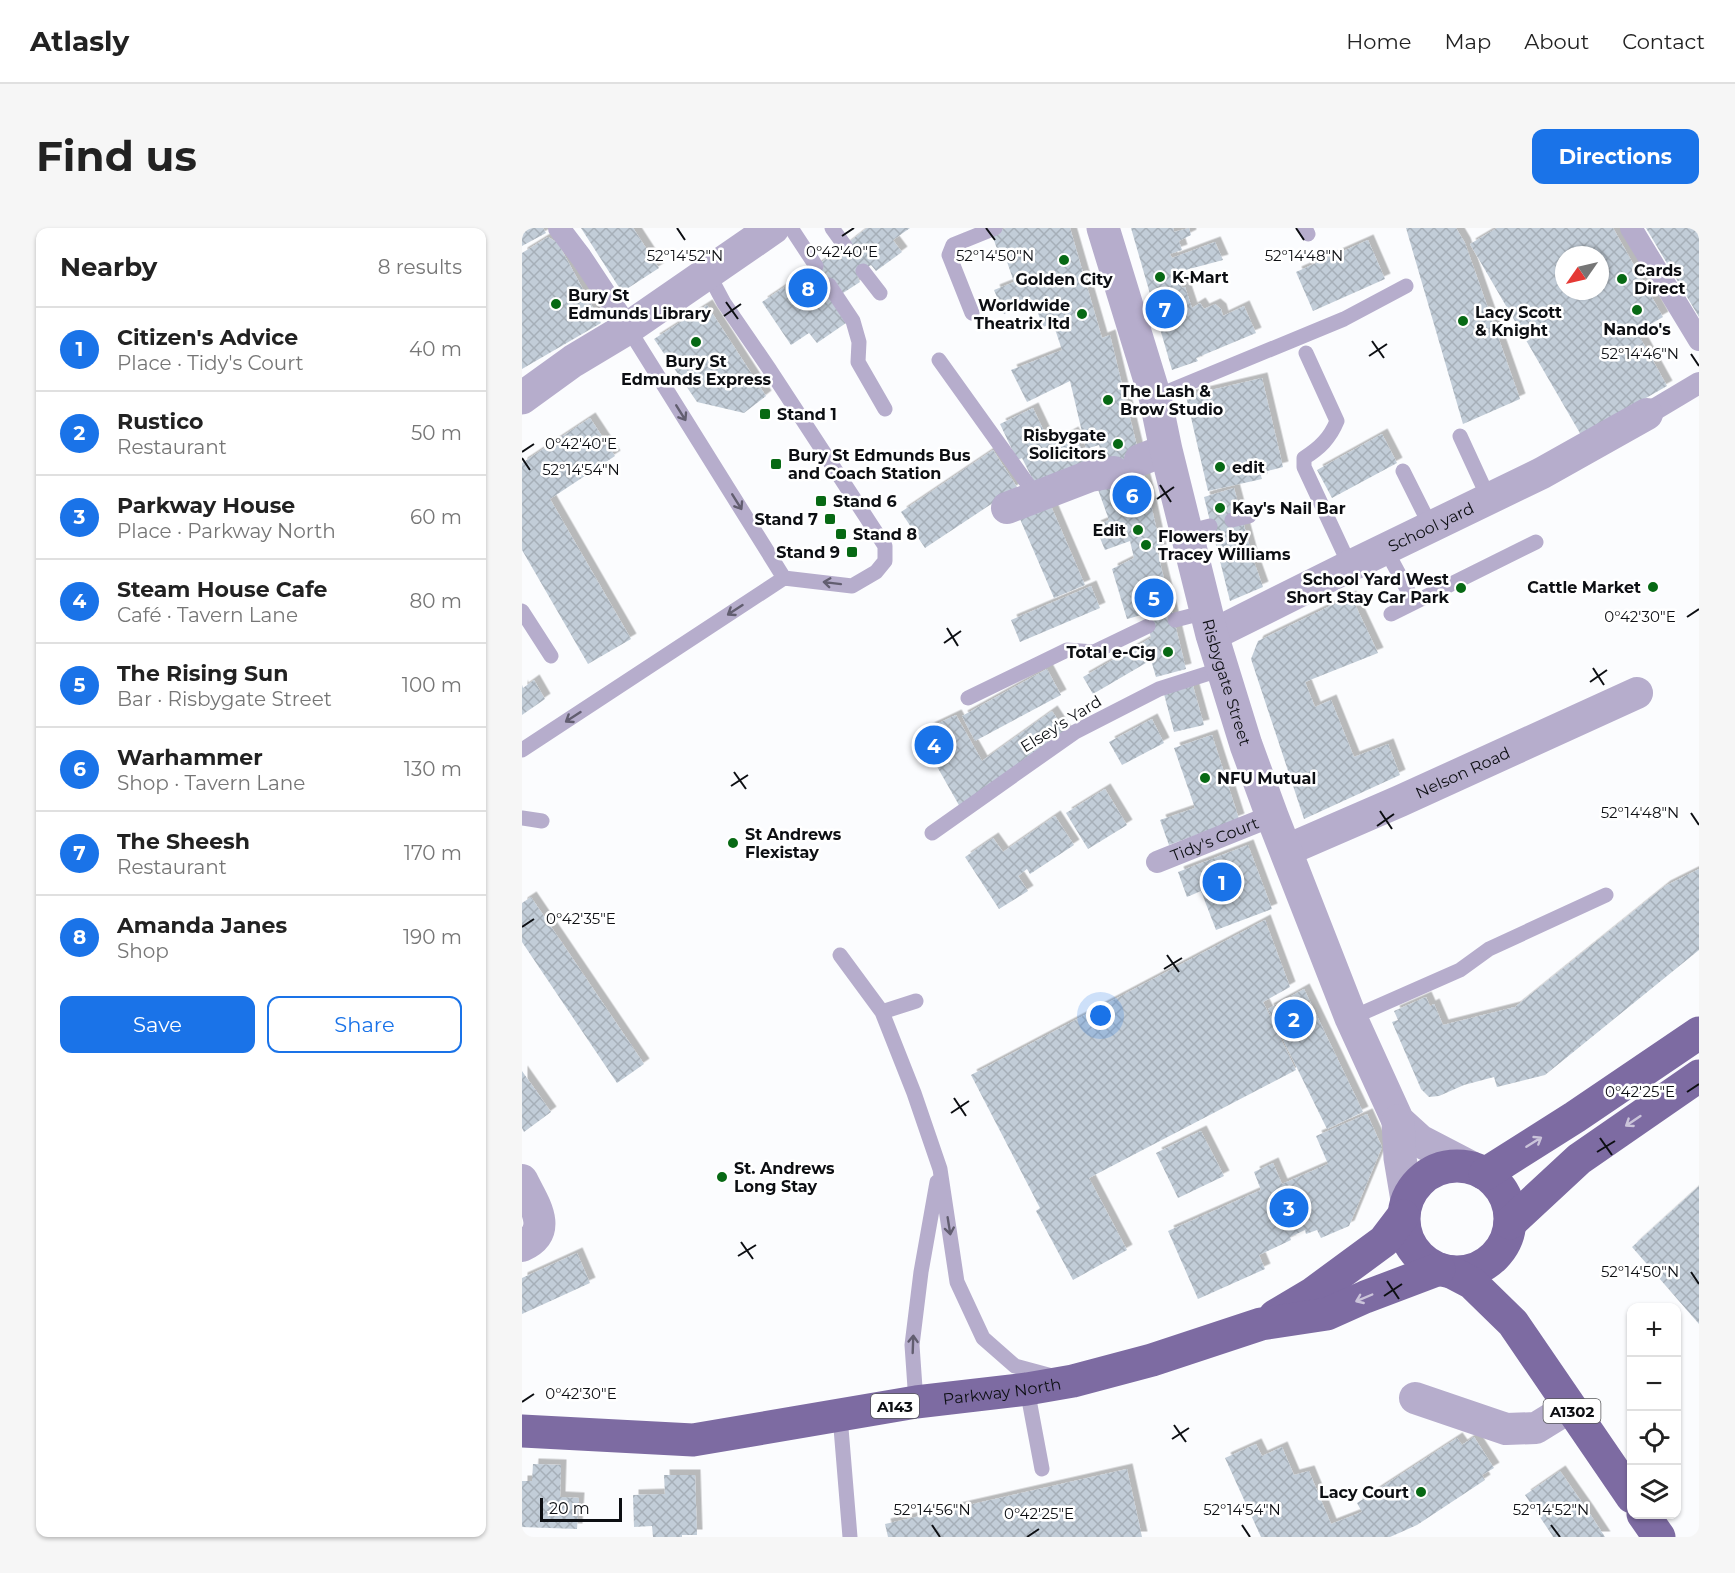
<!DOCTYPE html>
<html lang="en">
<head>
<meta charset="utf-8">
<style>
	body { margin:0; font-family:Montserrat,sans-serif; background:#f6f6f6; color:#222 }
	.controls { position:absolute; right:18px; bottom:18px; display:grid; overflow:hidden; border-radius:12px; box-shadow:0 2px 4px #0004 }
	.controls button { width:54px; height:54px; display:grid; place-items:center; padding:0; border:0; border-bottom:2px solid #e0e0e0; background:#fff; color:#222; font:30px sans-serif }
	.compass { position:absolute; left:1033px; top:18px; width:54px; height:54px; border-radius:50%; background:#fff; box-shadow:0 2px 4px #0004; rotate:236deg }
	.scale { position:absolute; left:18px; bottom:15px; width:82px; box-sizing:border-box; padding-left:6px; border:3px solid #0d0f13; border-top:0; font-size:16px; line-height:21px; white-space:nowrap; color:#0d0f13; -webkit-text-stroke:4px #fff; paint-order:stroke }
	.you { position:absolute; left:579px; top:788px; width:21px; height:21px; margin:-15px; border:4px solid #fff; border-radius:50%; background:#1a73e8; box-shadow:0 0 0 9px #1a73e833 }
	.badge { display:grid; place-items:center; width:39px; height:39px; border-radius:50%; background:#1a73e8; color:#fff; font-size:20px; font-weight:700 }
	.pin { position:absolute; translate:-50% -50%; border:3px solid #fff; box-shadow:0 2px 6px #0006 }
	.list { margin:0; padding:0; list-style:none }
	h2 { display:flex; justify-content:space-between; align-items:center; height:78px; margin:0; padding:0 24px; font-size:26px }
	h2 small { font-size:20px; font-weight:400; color:#767676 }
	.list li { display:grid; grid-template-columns:39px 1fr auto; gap:18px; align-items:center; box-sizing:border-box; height:84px; padding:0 24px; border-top:2px solid #e0e0e0 }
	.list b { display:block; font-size:22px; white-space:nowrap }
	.list p { margin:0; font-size:20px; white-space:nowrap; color:#767676 }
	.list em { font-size:20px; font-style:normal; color:#767676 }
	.actions { display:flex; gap:12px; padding:18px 24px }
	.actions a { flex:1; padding:14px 0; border:2px solid #1a73e8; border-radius:12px; text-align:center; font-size:21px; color:#1a73e8 }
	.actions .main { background:#1a73e8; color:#fff }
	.icon { flex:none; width:33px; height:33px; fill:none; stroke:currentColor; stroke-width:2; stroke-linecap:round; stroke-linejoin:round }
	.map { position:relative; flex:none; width:1177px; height:1309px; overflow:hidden; border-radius:12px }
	header { display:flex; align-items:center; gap:36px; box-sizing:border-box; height:84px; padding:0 30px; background:#fff; border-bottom:2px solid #e0e0e0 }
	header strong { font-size:28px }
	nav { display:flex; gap:33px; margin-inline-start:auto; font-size:21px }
	.intro { display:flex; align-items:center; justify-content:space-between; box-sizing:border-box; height:144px; padding:0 36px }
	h1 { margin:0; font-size:42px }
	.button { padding:15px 27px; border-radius:12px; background:#1a73e8; color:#fff; font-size:21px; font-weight:700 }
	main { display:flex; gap:36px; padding:0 36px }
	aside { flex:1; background:#fff; border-radius:12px; box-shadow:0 2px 4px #0004 }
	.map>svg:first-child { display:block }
	.building { fill:url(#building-cross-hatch); fill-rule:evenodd; filter:url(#shadow) }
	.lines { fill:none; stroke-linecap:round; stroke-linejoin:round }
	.service { stroke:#b6adcc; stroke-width:15 }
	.pedestrian { stroke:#b6adcc; stroke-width:22 }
	.minor { stroke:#b6adcc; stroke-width:32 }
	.tertiary { stroke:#b6adcc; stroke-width:33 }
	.primary { stroke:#7d6ba2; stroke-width:33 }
	.oneway { stroke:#625e70 }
	.oneway2 { stroke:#cbc4da }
	.ticks { fill:none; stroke:#0d0f13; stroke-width:2 }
	.poi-dot { fill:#076914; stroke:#fff; stroke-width:2 }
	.labels { text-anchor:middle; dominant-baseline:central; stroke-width:5; stroke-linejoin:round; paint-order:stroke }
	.shield { fill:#fff; stroke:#56575a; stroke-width:1.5 }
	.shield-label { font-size:15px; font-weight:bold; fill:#0d0f13 }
	.poi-label { font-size:16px; font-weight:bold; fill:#0d0f13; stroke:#fff; text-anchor:start }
	.street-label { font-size:16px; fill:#0d0f13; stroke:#fff }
	.ticks-label { font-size:15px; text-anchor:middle; fill:#0d0f13; stroke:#fff; stroke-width:5; stroke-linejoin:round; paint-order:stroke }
</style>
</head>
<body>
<header>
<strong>Atlasly</strong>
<nav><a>Home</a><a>Map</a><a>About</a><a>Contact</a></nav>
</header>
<div class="intro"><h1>Find us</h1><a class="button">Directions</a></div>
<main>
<aside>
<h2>Nearby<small>8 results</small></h2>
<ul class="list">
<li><span class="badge">1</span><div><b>Citizen's Advice</b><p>Place · Tidy's Court</p></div><em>40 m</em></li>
<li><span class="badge">2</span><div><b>Rustico</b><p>Restaurant</p></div><em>50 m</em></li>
<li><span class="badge">3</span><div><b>Parkway House</b><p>Place · Parkway North</p></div><em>60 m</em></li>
<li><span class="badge">4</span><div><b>Steam House Cafe</b><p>Café · Tavern Lane</p></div><em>80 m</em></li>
<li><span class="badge">5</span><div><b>The Rising Sun</b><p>Bar · Risbygate Street</p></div><em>100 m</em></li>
<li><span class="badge">6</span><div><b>Warhammer</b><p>Shop · Tavern Lane</p></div><em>130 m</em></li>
<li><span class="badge">7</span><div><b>The Sheesh</b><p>Restaurant</p></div><em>170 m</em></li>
<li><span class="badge">8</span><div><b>Amanda Janes</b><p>Shop</p></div><em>190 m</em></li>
</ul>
<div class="actions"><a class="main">Save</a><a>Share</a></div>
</aside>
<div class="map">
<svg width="1177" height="1309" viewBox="0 0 1177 1309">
	<defs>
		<pattern id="building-cross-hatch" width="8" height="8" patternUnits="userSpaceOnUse" patternTransform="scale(1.5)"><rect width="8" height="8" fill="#c2cdd8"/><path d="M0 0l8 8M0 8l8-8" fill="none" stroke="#a6afb8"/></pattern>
		<filter id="shadow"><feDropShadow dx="5.5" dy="-5.5" stdDeviation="0" flood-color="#0004"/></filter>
	</defs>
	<rect width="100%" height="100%" fill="#fbfcfe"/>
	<!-- building -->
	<path class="building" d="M0 0H21L24 5 0 18Z
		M59 0H111L137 40 100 64Z
		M345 0H388L371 12 380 24 354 43 349 37 335 47 338 54 321 65 313 53 301 61 324 95 295 115 287 105 269 117 240 74 316 23Z
		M484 0H548L580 110 588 107 629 276 639 322H635L664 441 634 449 629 432 571 466 561 449 629 410 623 386 605 391 590 341 612 330 608 313 583 322 573 298 587 292 574 256 583 241 577 217 564 221 548 153 505 174 489 142 540 122 531 95 521 99 512 74 482 86 472 62 492 54 483 28 478 30 470 6Z
		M609 0H651L652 4 667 0 669 7 657 13 660 22 648 26 650 30 693 14 701 32 656 44 660 60 663 59 670 80 678 75 682 81 693 76 699 81 701 88 722 78 734 105 674 130 676 133 650 142Z
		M884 0H934L943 15 998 171 941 196Z
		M975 0H1091L1141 89 1115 104 1145 158 1059 207 948 16ZM1042 27H1078V63H1042Z
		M1124 0H1177V89Z
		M26 9 36 15 79 95 0 141V25Z
		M846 12 863 51 791 83 774 44Z
		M185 77 244 168 222 185 175 174 132 111Z
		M740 150 761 239 738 245 740 251 686 263 664 168Z
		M511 180 528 216 551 204 567 237 515 260 500 230 495 232 478 196Z
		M68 190 93 228 28 271 109 411 66 436 0 322V235Z
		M860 206 875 235 810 270 795 242Z
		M471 222 495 259 403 320 379 284Z
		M712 260 731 331 741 359 708 373 682 269Z
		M529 278 563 357 532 370 498 291Z
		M569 358 578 380 498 414 489 392Z
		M829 368 856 425 783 454 793 479 809 472 832 529 866 516 878 547 782 591 729 431 736 413Z
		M525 441 539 467 453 513 440 488Z
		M12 452 23 471 0 487V457L1 460Z
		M671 458 682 497 652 504 642 466Z
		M530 483 544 504 438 579 396 505 434 487 460 533Z
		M630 491 642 515 600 537 587 514Z
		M690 507 717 591 647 617 638 592 673 580 652 520Z
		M583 561 605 597 566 621 544 585Z
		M533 588 552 617 508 646 505 641 496 648 506 663 477 681 443 629 471 610 481 624Z
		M726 617 750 681 694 702 679 663 665 669 656 644Z
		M1177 641V722L1023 847 975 859 972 849 942 857 917 868 907 869 899 861 870 794 876 792 872 783 904 769 908 778 912 776 921 797 993 779 1143 658Z
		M9 669 122 836 95 855 0 714V675Z
		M743 692 768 759 741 774 774 842 567 950 605 1022 551 1052 514 983 518 980 449 847Z
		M782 761 841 884 805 901 746 781Z
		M0 843 29 884 2 904 0 900Z
		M845 886 860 919 827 998 799 1010 795 1002 784 1006 783 1002 768 1009 769 1012 737 1027 743 1041 676 1071 646 1003 739 962 732 944 751 935 760 956 806 936 794 908Z
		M679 903 702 948 656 970 634 925Z
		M1177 958V1096L1110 1019Z
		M55 1025 68 1055 0 1086V1050Z
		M952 1209 972 1240 960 1247 963 1252 895 1297 868 1309H739L703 1230 734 1216 740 1228 760 1219 772 1247 787 1243 809 1296 840 1284 835 1275 935 1210 940 1217Z
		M11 1236 39 1237 38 1269 57 1270 55 1301 0 1299V1253H10Z
		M605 1241 620 1309H366L363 1296Z
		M1038 1243 1066 1283 1083 1309H1031L1030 1307 1003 1267Z
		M142 1247H173L175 1307H160V1309H131L130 1298 112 1299 111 1267 143 1266Z"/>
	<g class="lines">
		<!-- service -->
		<path class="service" d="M269 0 294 38
			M310 0 323 18
			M783 0 786 6
			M341 43 358 65
			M307 57 331 93 337 114 336 134 363 181
			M450 85 427 27 431 17 473 0
			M106 100 262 350
			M784 125 815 193C808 210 798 220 782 230V239L828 338
			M417 132 515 269
			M633 169 822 91 884 58
			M938 208 967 271
			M881 243 909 299
			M710 292 727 288
			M664 304 688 298
			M864 322 892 374
			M0 383 29 428
			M869 386 1014 314
			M653 392 684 384
			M446 470 545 422 572 424 626 398
			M0 522 262 350 330 358 354 344 363 333V318L248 142 202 75 186 45
			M0 590 20 593
			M410 605 553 504 637 461 700 441
			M318 727 360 784 392 865 418 941 435 1054 461 1110 493 1138 530 1148
			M360 784 394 773
			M829 790 938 742 967 721 1084 667
			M505 1161 520 1241
			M394 1174 390 1117 399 1044 415 954
			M318 1188 328 1309"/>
		<!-- pedestrian -->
		<g class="pedestrian">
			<path d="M37 0 59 29 106 100"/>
			<path d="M1109 0 1177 112"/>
			<path d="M1125 186 1177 155"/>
			<path id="s1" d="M635 634 750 588"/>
		</g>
		<!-- minor -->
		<g class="minor">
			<path d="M618 232 644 222"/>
			<path d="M485 280 568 248 592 244"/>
			<path id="s2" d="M690 407 828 338 1020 245 1125 186"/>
			<path id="s3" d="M765 622 878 573 1115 465"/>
			<path d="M0 952C11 975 33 1003 0 1018"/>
			<path d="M893 1170 984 1201 1014 1200 1048 1179"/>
		</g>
		<!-- tertiary -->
		<g class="tertiary">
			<path id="s4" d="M581 0 633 169 644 222 690 407 724 517 750 588 829 790 876 893 898 913 948 939"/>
			<path d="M0 170 51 133 106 100 251 0"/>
			<path d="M876 893 878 930 885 972"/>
		</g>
		<!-- primary -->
		<g class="primary">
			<circle cx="935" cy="991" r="53"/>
			<path d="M963 946 1053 889 1177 805"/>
			<path d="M988 995 1057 931 1177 848"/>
			<path d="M929 1044 950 1055 991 1095 1110 1269"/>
			<path d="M753 1088 790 1066 862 1013 881 988"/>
			<path id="s5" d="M0 1203 171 1212 394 1174 505 1161 551 1153 630 1132 739 1096 805 1086 843 1069 917 1041"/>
			<path d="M1121 1286 1137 1309"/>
		</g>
	</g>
	<!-- one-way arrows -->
	<defs><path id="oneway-shaft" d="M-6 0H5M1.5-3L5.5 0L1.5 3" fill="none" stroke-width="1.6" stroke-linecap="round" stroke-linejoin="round" transform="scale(1.5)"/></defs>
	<g class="oneway">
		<use href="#oneway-shaft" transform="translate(159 185) rotate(58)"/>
		<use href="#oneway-shaft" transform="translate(215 274) rotate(58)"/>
		<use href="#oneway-shaft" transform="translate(310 355) rotate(-173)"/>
		<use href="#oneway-shaft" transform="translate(213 382) rotate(147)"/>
		<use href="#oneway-shaft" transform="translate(51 489) rotate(147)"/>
		<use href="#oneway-shaft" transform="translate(427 998) rotate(81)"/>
		<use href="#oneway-shaft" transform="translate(391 1116) rotate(-88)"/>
	</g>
	<g class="oneway2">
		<use href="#oneway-shaft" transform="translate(1111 893) rotate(146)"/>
		<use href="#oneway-shaft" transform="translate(1012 914) rotate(-32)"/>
		<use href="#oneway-shaft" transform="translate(842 1070) rotate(157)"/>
	</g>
	<!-- ticks -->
	<path class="ticks" d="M155 0 163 12M464 0 473 12M774 0 782 12M320 8 332 0M204 74 216 91M202 88 219 76M850 113 862 130M1169 126 1177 138M847 128 865 116M0 224 12 216M0 230 8 242M638 257 649 274M635 271 652 259M1165 389 1177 381M425 400 436 418M422 415 439 403M1071 440 1082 457M1068 454 1085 442M212 544 224 561M209 558 226 547M858 583 870 601M1169 585 1177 597M855 598 872 586M0 699 12 691M645 727 657 744M642 741 660 730M1165 864 1177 856M432 870 444 888M429 885 447 873M1078 910 1090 927M1075 924 1093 913M219 1014 231 1031M216 1028 234 1017M1169 1044 1177 1056M865 1053 877 1071M862 1068 880 1056M0 1174 12 1166M652 1197 664 1214M650 1211 667 1200M410 1297 418 1309M720 1297 728 1309M1029 1297 1038 1309M505 1309 517 1301"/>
	<!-- markers -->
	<g class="poi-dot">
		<circle cx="542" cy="32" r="6"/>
		<circle cx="638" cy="49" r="6"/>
		<circle cx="1100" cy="51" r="6"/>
		<circle cx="34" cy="76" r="6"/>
		<circle cx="1115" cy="82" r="6"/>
		<circle cx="560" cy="86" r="6"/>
		<circle cx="941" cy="93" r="6"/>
		<circle cx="174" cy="114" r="6"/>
		<circle cx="586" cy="172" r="6"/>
		<rect x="237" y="180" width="12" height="12" rx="3"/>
		<circle cx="596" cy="216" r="6"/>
		<rect x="248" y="230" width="12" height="12" rx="3"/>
		<circle cx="698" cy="239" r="6"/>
		<rect x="293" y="267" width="12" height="12" rx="3"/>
		<circle cx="698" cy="280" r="6"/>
		<rect x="302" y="285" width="12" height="12" rx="3"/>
		<circle cx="616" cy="302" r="6"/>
		<rect x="313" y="300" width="12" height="12" rx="3"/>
		<circle cx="624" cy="317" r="6"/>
		<rect x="324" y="318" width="12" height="12" rx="3"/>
		<circle cx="1131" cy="359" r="6"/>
		<circle cx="939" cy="360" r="6"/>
		<circle cx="646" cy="424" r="6"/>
		<circle cx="683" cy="550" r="6"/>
		<circle cx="211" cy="615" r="6"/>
		<circle cx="200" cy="949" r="6"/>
		<circle cx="899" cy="1264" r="6"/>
	</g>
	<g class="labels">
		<!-- shield labels -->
		<g class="shield">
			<rect x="349" y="1166" width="48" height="24" rx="4.5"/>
			<rect x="1021.5" y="1171" width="57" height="24" rx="4.5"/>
		</g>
		<g class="shield-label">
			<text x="373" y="1178">A143</text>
			<text x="1050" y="1183">A1302</text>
		</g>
		<!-- poi labels -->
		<g class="poi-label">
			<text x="1112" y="42">Cards<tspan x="1112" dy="18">Direct</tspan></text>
			<text x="650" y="49">K-Mart</text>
			<text x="542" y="51" text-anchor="middle">Golden City</text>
			<text x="46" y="67">Bury St<tspan x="46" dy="18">Edmunds Library</tspan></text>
			<text x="548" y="77" text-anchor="end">Worldwide<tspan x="548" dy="18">Theatrix ltd</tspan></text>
			<text x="953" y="84">Lacy Scott<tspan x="953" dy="18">&amp; Knight</tspan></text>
			<text x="1115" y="101" text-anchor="middle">Nando's</text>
			<text x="174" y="133" text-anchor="middle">Bury St<tspan x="174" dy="18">Edmunds Express</tspan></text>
			<text x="598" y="163">The Lash &amp;<tspan x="598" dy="18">Brow Studio</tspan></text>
			<text x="255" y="186">Stand 1</text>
			<text x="584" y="207" text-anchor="end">Risbygate<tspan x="584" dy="18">Solicitors</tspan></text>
			<text x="266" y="227">Bury St Edmunds Bus<tspan x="266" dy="18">and Coach Station</tspan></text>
			<text x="710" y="239">edit</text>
			<text x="311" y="273">Stand 6</text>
			<text x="710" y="280">Kay's Nail Bar</text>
			<text x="296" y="291" text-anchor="end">Stand 7</text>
			<text x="604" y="302" text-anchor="end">Edit</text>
			<text x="331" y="306">Stand 8</text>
			<text x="636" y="308">Flowers by<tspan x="636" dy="18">Tracey Williams</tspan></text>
			<text x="318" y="324" text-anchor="end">Stand 9</text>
			<text x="927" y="351" text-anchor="end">School Yard West<tspan x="927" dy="18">Short Stay Car Park</tspan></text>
			<text x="1119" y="359" text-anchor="end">Cattle Market</text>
			<text x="634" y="424" text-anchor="end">Total e-Cig</text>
			<text x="695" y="550">NFU Mutual</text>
			<text x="223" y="606">St Andrews<tspan x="223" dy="18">Flexistay</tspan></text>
			<text x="212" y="940">St. Andrews<tspan x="212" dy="18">Long Stay</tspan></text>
			<text x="887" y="1264" text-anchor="end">Lacy Court</text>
		</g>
		<!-- street labels -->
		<g class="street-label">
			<text stroke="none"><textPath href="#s2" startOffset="244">School yard</textPath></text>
			<text stroke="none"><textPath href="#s4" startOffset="471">Risbygate Street</textPath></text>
			<text transform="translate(539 496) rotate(-32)">Elsey's Yard</text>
			<text stroke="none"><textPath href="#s3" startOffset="192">Nelson Road</textPath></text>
			<text stroke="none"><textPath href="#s1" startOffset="62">Tidy's Court</textPath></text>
			<text stroke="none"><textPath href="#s5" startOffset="484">Parkway North</textPath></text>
		</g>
	</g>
	<g class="ticks-label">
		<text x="320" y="29">0°42'40"E</text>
		<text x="163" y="33">52°14'52"N</text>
		<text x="473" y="33">52°14'50"N</text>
		<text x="782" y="33">52°14'48"N</text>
		<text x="1118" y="131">52°14'46"N</text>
		<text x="59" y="221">0°42'40"E</text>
		<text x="59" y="247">52°14'54"N</text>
		<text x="1118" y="394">0°42'30"E</text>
		<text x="1118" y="590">52°14'48"N</text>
		<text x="59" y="696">0°42'35"E</text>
		<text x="1118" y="869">0°42'25"E</text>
		<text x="1118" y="1049">52°14'50"N</text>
		<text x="59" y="1171">0°42'30"E</text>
		<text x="410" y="1287">52°14'56"N</text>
		<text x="720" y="1287">52°14'54"N</text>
		<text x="1029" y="1287">52°14'52"N</text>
		<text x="517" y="1291">0°42'25"E</text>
	</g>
</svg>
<div class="controls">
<button>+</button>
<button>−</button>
<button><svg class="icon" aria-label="locate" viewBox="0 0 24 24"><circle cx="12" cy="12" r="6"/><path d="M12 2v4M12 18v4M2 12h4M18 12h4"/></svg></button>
<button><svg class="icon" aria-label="layers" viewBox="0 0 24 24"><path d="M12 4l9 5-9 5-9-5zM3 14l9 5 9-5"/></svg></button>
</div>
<svg class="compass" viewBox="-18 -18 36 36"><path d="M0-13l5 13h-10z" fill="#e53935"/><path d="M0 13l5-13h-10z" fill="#767676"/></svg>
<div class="scale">20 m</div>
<div class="you"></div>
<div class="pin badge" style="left:700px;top:654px">1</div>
<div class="pin badge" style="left:772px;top:791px">2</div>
<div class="pin badge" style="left:767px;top:980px">3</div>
<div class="pin badge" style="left:412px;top:517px">4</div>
<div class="pin badge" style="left:632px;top:370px">5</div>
<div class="pin badge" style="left:610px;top:267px">6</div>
<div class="pin badge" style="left:643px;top:81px">7</div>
<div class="pin badge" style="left:286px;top:60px">8</div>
</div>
</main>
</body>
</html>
